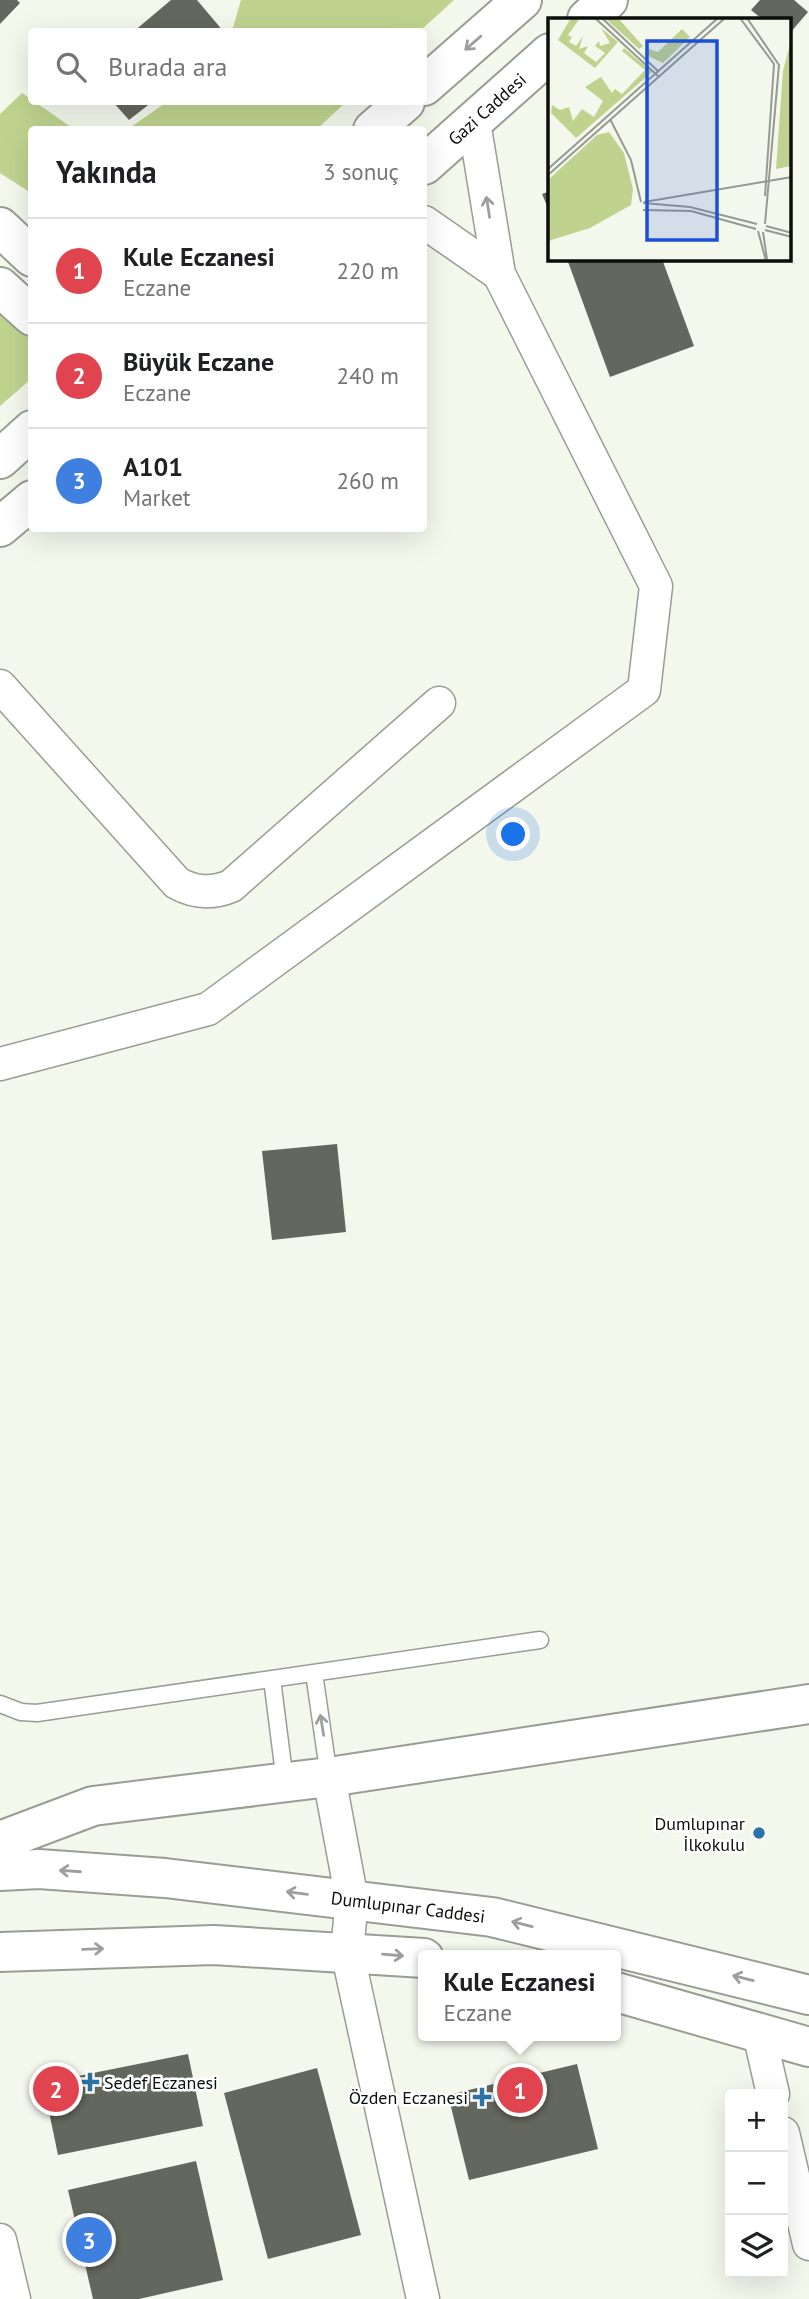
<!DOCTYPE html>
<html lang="tr">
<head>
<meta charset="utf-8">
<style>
	body { margin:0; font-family:"PT Sans",sans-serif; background:#f2f2f2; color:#202124 }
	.controls { position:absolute; right:21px; bottom:21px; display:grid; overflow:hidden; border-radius:7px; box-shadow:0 7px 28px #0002 }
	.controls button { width:63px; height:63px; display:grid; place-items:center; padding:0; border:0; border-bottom:2px solid #e0e0e0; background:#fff; color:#202124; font:35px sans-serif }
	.you { position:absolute; left:514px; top:835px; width:24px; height:24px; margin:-18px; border:5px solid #fff; border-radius:50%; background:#1a73e8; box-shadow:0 0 0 10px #1a73e833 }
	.badge { display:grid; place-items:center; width:46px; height:46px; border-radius:50%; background:#db2777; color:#fff; font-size:23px; font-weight:700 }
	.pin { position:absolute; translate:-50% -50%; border:4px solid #fff; box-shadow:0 2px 7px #0006 }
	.popup { position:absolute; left:418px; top:1950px; width:203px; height:91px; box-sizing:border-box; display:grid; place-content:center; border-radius:7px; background:#fff; filter:drop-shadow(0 2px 5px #0005); font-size:23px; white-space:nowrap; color:#757577 }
	.popup b { font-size:26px; color:#202124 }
	.popup::after { content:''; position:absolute; left:50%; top:100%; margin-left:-14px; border:14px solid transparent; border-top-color:#fff }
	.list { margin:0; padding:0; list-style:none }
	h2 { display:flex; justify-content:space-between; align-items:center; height:91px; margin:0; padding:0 28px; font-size:30px }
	h2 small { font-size:23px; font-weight:400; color:#757577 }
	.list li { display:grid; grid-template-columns:46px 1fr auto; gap:21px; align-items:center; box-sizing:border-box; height:105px; padding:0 28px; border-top:2px solid #e0e0e0 }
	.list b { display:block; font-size:26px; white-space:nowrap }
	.list p { margin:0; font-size:23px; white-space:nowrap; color:#757577 }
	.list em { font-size:23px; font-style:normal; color:#757577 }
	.icon { flex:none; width:38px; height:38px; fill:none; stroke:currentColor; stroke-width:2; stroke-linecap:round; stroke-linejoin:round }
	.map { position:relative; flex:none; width:809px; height:2299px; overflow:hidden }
	.search { position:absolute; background:#fff; box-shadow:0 7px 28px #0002; left:28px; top:28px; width:399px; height:77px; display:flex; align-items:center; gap:18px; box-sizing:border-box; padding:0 24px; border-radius:7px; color:#757577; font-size:26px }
	.panel { position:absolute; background:#fff; box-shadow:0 7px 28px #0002; left:28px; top:126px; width:399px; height:406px; border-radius:7px }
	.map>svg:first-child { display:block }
	.green { fill:#bfd38f }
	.building { fill:#64675d }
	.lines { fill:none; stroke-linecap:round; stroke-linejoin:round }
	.lane-casing { stroke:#9a9d93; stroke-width:19 }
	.street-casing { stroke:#9a9d93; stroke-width:35 }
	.secondary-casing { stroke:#9a9d93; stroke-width:42 }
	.lane { stroke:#fff; stroke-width:16 }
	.street { stroke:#fff; stroke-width:32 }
	.secondary { stroke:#fff; stroke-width:38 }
	.oneway { stroke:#9e9f9d }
	.poi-dot { fill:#2973a6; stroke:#fff; stroke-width:2.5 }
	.labels { text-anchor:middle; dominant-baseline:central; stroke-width:5; stroke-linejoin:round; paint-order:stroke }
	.street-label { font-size:18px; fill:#0c0e0a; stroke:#fff }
	.poi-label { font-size:18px; fill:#0c0e0a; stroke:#fff; text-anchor:end }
	.inset-road { fill:none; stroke:#979a92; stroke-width:2 }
	.view { fill:#1d4ed8; fill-opacity:0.15; stroke:#1d4ed8; stroke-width:3.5 }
	.inset-edge { fill:none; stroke:#0c0e0a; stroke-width:3.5 }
</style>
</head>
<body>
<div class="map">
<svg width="809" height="2299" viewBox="0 0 809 2299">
	<rect width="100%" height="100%" fill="#f4f7ec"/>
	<!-- green -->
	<path class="green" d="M241 0H454L420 31H232Z
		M22 93 74 129 32 130 31 193 0 173V114Z
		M167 102H346L317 129H128Z
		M0 305 32 332 31 379 0 406Z"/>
	<!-- building -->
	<path class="building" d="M0 0H17L20 3 0 24Z
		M171 0H197L224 32H133Z
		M760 0H794L808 12 790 33V19H762L751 10Z
		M113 102H152L129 120Z
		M550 191V213L542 194Z
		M567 259H662L694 346 610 377Z
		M337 1144 346 1232 272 1240 262 1151Z
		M188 2054 203 2126 58 2155 43 2083Z
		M577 2064 598 2149 469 2180 448 2095Z
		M317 2068 361 2235 268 2259 224 2093Z
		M196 2161 223 2280 139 2299H93L68 2190Z"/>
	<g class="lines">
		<defs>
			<path id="lane" d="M314 1673 329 1777
				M272 1679 285 1782
				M0 1704 21 1712 37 1713 540 1640"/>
			<path id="street" d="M424 222 499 274
				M0 686 177 883C195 893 212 894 231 886L439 703
				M0 1064 208 1009 644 690 656 586 499 274 474 122
				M329 1777 352 1900 347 1951 423 2299
				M759 2033 773 2094
				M783 2133 809 2244
				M0 2240 14 2299"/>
			<path id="secondary" d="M587 19 608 0
				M424 86 522 0
				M373 130 405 102
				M424 165 550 53
				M0 227 32 257
				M0 287 32 316
				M0 459 32 430
				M0 527 32 500
				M0 1841 93 1806 329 1777 809 1704
				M0 1871 39 1869 165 1878 492 1917 809 1995
				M0 1952 214 1945 424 1958
				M616 1992 809 2047"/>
		</defs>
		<!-- lane casing -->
		<use href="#lane" class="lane-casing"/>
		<!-- street casing -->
		<use href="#street" class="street-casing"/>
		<!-- secondary casing -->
		<use href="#secondary" class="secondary-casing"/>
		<!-- lane -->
		<use href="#lane" class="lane"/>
		<!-- street -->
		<use href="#street" class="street"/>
		<!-- secondary -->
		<use href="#secondary" class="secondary"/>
	</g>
	<!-- one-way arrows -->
	<defs><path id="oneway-shaft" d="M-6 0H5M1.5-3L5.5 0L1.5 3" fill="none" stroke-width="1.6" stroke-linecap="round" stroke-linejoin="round" transform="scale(1.75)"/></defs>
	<g class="oneway">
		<use href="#oneway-shaft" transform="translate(473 43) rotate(139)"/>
		<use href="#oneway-shaft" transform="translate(488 207) rotate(-99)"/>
		<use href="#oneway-shaft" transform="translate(322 1725) rotate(-99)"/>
		<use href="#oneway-shaft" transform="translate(70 1871) rotate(-176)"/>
		<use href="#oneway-shaft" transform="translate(297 1893) rotate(-173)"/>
		<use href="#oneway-shaft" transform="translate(522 1924) rotate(-166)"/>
		<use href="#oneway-shaft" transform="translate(93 1949) rotate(-2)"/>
		<use href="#oneway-shaft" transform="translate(393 1955) rotate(5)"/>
		<use href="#oneway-shaft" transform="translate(743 1978) rotate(-166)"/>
	</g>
	<!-- markers -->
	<g class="poi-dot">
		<circle cx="759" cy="1833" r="7"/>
		<path d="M86.5 2071.5h7v7h7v7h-7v7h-7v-7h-7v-7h7z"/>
		<path d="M478.5 2086.5h7v7h7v7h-7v7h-7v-7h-7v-7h7z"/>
	</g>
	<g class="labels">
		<!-- street labels -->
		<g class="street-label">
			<text transform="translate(487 109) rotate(-42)">Gazi Caddesi</text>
			<text transform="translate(408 1907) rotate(7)">Dumlupınar Caddesi</text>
		</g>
		<!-- poi labels -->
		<g class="poi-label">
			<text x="745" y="1823">Dumlupınar<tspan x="745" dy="21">İlkokulu</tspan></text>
			<text x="104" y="2082" text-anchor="start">Sedef Eczanesi</text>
			<text x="468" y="2097">Özden Eczanesi</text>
		</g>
	</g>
	<!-- overview -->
	<g transform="translate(548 18)">
		<rect width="243" height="243" fill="#f4f7ec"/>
		<path d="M23 0H32L20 17 24 19 21 24 28 28 35 18 31 31 40 28 36 35 48 44 57 35 47 28 51 23 52 28 62 25 53 10 70 24 47 50 10 22ZM57 0H70L95 28 91 31ZM134 11 142 19 115 45 96 36 101 31 110 34ZM243 23V148L228 151 235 53ZM76 30 104 54 28 120 3 95 4 87 12 92 21 89 25 103 34 91 46 99 55 83 37 69 53 59 64 75 67 71 74 76 97 52 74 33ZM61 114 76 135 85 171 83 187 42 210 0 223V162L49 117Z" fill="#bfd38f"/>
		<path class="inset-road" d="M47 0 111 59M54 0 111 54M192 0 226 46 217 178M199 0 231 47 217 206M62 101 83 142 93 184M0 151 170 0M0 157 177 0M96 184 244 159M95 185 142 189 209 206M95 192 143 193 208 211M218 208 244 215M217 212 244 219M210 213 218 243M215 214 219 241"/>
		<path class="view" d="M99 23H169V222H99Z"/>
		<rect width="243" height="243" class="inset-edge"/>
	</g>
</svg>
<div class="controls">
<button>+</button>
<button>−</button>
<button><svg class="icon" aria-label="layers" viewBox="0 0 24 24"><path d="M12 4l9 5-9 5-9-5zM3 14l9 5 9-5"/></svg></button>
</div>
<div class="you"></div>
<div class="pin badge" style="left:520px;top:2090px;background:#e0444e">1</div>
<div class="popup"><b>Kule Eczanesi</b>Eczane</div>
<div class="pin badge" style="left:56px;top:2089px;background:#e0444e">2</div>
<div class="pin badge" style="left:89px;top:2240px;background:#3f7fe0">3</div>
<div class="search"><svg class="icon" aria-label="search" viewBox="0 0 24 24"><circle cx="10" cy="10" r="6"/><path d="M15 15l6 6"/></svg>Burada ara</div>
<section class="panel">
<h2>Yakında<small>3 sonuç</small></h2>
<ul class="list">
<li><span class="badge" style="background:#e0444e">1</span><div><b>Kule Eczanesi</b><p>Eczane</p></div><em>220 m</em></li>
<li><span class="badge" style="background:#e0444e">2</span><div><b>Büyük Eczane</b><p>Eczane</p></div><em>240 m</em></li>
<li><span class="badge" style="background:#3f7fe0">3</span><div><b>A101</b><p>Market</p></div><em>260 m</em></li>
</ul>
</section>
</div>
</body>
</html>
